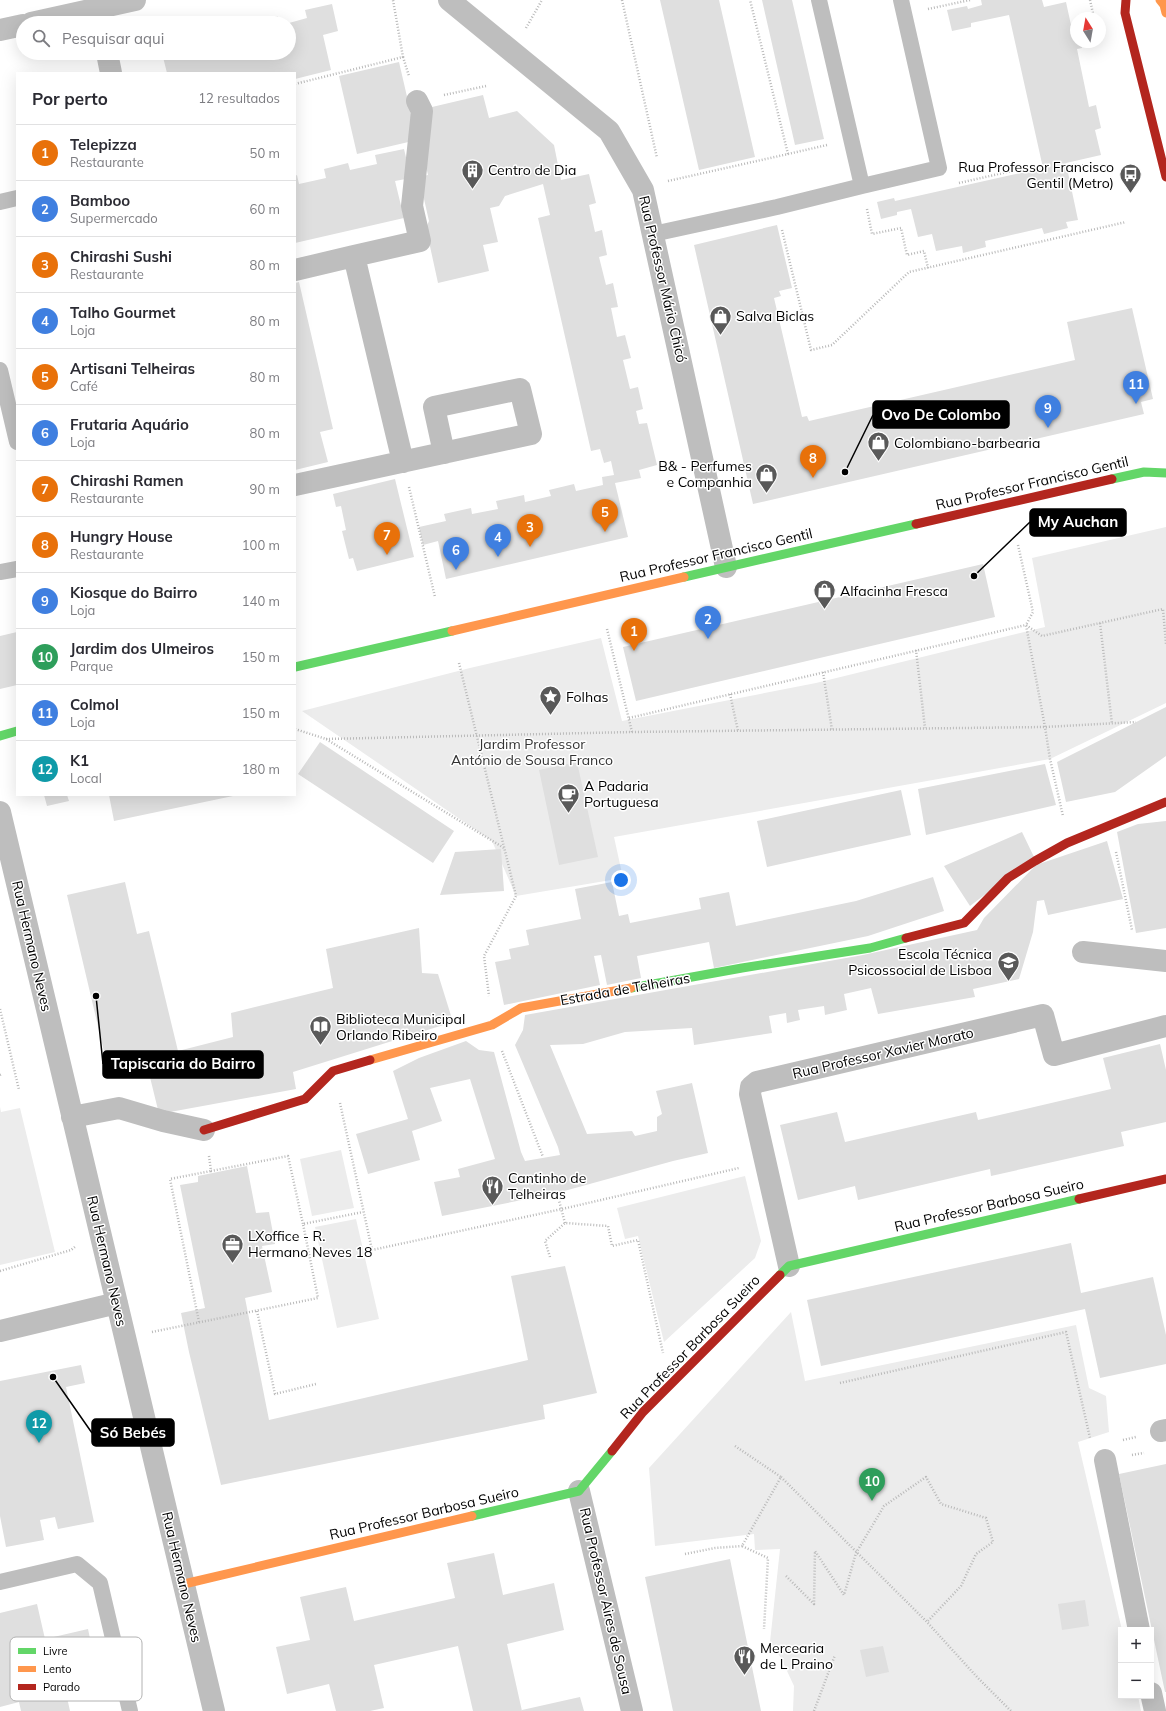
<!DOCTYPE html>
<html lang="pt">
<head>
<meta charset="utf-8">
<style>
	body { margin:0; font-family:Mulish,sans-serif; background:#f2f2f3; color:#2b2b33 }
	.controls { position:absolute; right:12px; bottom:12px; display:grid; overflow:hidden; border-radius:0px; box-shadow:0 4px 16px #0002 }
	.controls button { width:36px; height:36px; display:grid; place-items:center; padding:0; border:0; border-bottom:1px solid #e1e1e2; background:#fff; color:#2b2b33; font:20px sans-serif }
	.compass { position:absolute; left:1070px; top:12px; width:36px; height:36px; border-radius:50%; background:#fff; box-shadow:0 4px 16px #0002; rotate:349deg }
	.you { position:absolute; left:621px; top:880px; width:14px; height:14px; margin:-10px; border:3px solid #fff; border-radius:50%; background:#1a73e8; box-shadow:0 0 0 6px #1a73e833 }
	.badge { display:grid; place-items:center; width:26px; height:26px; border-radius:50%; background:#111827; color:#fff; font-size:13px; font-weight:700 }
	.pin { position:absolute; translate:-50% -33px; filter:drop-shadow(0 1px 2px #0008) }
	.pin::after { content:''; position:absolute; top:21px; width:14px; height:12px; background:inherit; clip-path:polygon(0 0,100% 0,50% 100%) }
	.list { margin:0; padding:0; list-style:none }
	h2 { display:flex; justify-content:space-between; align-items:center; height:52px; margin:0; padding:0 16px; font-size:17px }
	h2 small { font-size:13px; font-weight:400; color:#7c7c81 }
	.list li { display:grid; grid-template-columns:26px 1fr auto; gap:12px; align-items:center; box-sizing:border-box; height:56px; padding:0 16px; border-top:1px solid #e1e1e2 }
	.list b { display:block; font-size:15px; white-space:nowrap }
	.list p { margin:0; font-size:13px; white-space:nowrap; color:#7c7c81 }
	.list em { font-size:13px; font-style:normal; color:#7c7c81 }
	.icon { flex:none; width:22px; height:22px; fill:none; stroke:currentColor; stroke-width:2; stroke-linecap:round; stroke-linejoin:round }
	.map { position:relative; flex:none; width:1166px; height:1711px; overflow:hidden }
	.search { position:absolute; background:#fff; box-shadow:0 4px 16px #0002; left:16px; top:16px; width:280px; height:44px; display:flex; align-items:center; gap:10px; box-sizing:border-box; padding:0 14px; border-radius:22px; color:#7c7c81; font-size:15px }
	.panel { position:absolute; background:#fff; box-shadow:0 4px 16px #0002; left:16px; top:72px; width:280px; height:724px; border-radius:0px }
	.map>svg:first-child { display:block }
	.green { fill:#ececec }
	.building { fill:#dfdfdf }
	.lines { fill:none; stroke-linecap:round; stroke-linejoin:round }
	.path { stroke:#b9b9b9; stroke-width:2.5; stroke-dasharray:1 2; stroke-linecap:butt }
	.lane { stroke:#bebebe; stroke-width:16 }
	.street { stroke:#bebebe; stroke-width:22 }
	.fast { stroke:#63d668; stroke-width:9 }
	.slow { stroke:#ff974d; stroke-width:9 }
	.jam { stroke:#b3261e; stroke-width:9 }
	.labels { text-anchor:middle; dominant-baseline:central; stroke-width:3; stroke-linejoin:round; paint-order:stroke }
	.poi-label { font-size:14px; fill:#000; stroke:#fff; text-anchor:start }
	.street-label { font-size:14px; fill:#000; stroke:#fff }
	.park-label { font-size:14px; fill:#333; stroke:#fff }
	.key { fill:#fff; stroke:#b2b2b2; stroke-width:1 }
	.key-label { font-size:11px; fill:#000 }
	.leader { fill:none; stroke:#000; stroke-width:1.5 }
	.callout-dot { fill:#000; stroke:#fff; stroke-width:1.5 }
	.callout { fill:#000; stroke:#000; stroke-width:1.5 }
	.callout-label { font-size:15px; text-anchor:middle; font-weight:bold; fill:#fff }
</style>
</head>
<body>
<div class="map">
<svg width="1166" height="1711" viewBox="0 0 1166 1711">
	<rect width="100%" height="100%" fill="#fff"/>
	<!-- green -->
	<path class="green" d="M1166 527V703L1050 759 614 837 623 878 516 896 492 841 302 711 470 668 601 638 622 721 816 683 1045 627 1032 558Z
		M0 1107 1 1112 20 1108 55 1252 0 1265Z
		M341 1150 354 1208 312 1216 300 1159Z
		M745 1176 761 1241 755 1258 664 1342 638 1236 625 1239 617 1208Z
		M356 1219 379 1319 337 1328 315 1227Z
		M791 1312 805 1381 1076 1325 1089 1388 1106 1396 1109 1432 1078 1442 1122 1630H1121V1696H1138L1141 1711H793L794 1686 781 1658 770 1642 780 1549 755 1550 754 1534 655 1546 649 1468Z"/>
	<!-- building -->
	<path class="building" d="M660 0H719L755 157 699 170Z
		M762 0H792L824 139 795 145Z
		M981 0H1042L1044 7 1066 2 1071 25 1076 24V42H1081L1082 48 1077 49 1089 107 1096 105 1101 128 1095 130 1101 155 1066 163 1078 220 1066 222 1068 228 1044 234 1042 228 985 241 986 247 963 253 962 246 936 251 932 234 918 237 911 209 897 212V215L881 219 877 202 894 198 895 201 1043 168 1009 15 971 23V27L952 31 947 10 967 6 968 9 982 5Z
		M332 4 338 31 323 35 331 70 295 79V73H167L162 53H289V23L307 18 305 10Z
		M278 16 279 23H252V22Z
		M399 62 417 140 357 154 339 76Z
		M483 95 489 118 517 111 554 145 561 180 589 174 596 203 589 205 595 232 602 230 607 255 599 257 606 285 613 283 618 307 611 308 617 337 625 335 631 358 623 360 630 389 638 387 643 409 636 411 639 424 647 423 657 465 639 470 641 478 615 483 628 537 446 579 438 541 423 545 419 527 446 521 444 514 471 508 472 514 498 509 496 501 524 495 525 502 551 496 549 490 574 484 576 491 603 485 602 477 614 475 611 461 604 463 600 449 591 451 538 218 550 215 543 184 505 196 499 206 490 208 498 242 483 245 489 271 438 283 426 228 429 221 419 177 428 175 421 145 432 107Z
		M404 149 411 178 395 181 404 218 295 243V176L297 175 299 184 326 178 324 169 348 163 350 170 377 164 375 155Z
		M777 225 792 288 779 291 781 296 774 298 802 417 807 416 809 421 1075 360 1067 322 1132 308 1153 399 1141 402 1144 414 753 504 694 245Z
		M299 282 333 429 320 432 328 462 295 470V283Z
		M395 479 414 557 357 571 353 558 349 559 342 531 346 530 341 506 336 507 333 494Z
		M983 564 995 617 636 701 623 647Z
		M17 632V685L0 689V636Z
		M1166 707V756L1115 792 1066 802 1057 762Z
		M320 742 454 831 433 863 298 774Z
		M577 762 598 857 559 865 539 770Z
		M1045 764 1056 805 926 835 918 789Z
		M901 790 911 835 767 867 757 821Z
		M44 795H67L69 801 47 806Z
		M109 795H233V796L114 821Z
		M1166 821V928L1136 933 1117 832 1138 824Z
		M1022 832 1034 857 970 906 944 866Z
		M1107 841 1123 899 1048 915 1044 900 1037 901 1033 932 1019 979 973 989 975 997 878 1014 871 988 844 994 847 1010 825 1015 824 1006 798 1010 800 1020 787 1023 786 1013 769 1016 772 1033 694 1045 692 1028 625 1032 583 1044 550 1045 587 1134 632 1131 635 1136 657 1131V1117L662 1114 656 1091 692 1083 708 1153 673 1161 557 1193 442 1216 434 1182 460 1177 458 1169 495 1159 470 1079 430 1088 442 1121 412 1131 420 1160 368 1174 356 1134 408 1119 393 1071 419 1058 466 1041 479 1050 494 1052 521 1152 525 1161 560 1155 558 1147 515 1045 523 1030 525 1015 863 955 977 930 984 918 1036 865Z
		M501 849 504 891 440 895 455 852Z
		M933 877 944 911 868 936 714 968 709 942 637 956 641 978 607 985 601 955 594 956 600 985 504 1005 495 962 511 959 509 949 529 945 526 930 581 919 575 889 612 882 619 916 628 914 630 923 701 909 699 898 729 892 736 926 856 901Z
		M125 882 137 934 149 931 178 1051 233 1037 231 1013 333 988 326 949 419 928 422 973 438 974 453 1022 293 1072 296 1089 159 1114 148 1069 110 1077 67 895Z
		M1160 1044 1166 1070V1122L1121 1132 1124 1146 991 1176 990 1169 858 1200 855 1186 798 1200 780 1125 837 1112 845 1142 976 1112 978 1120 1111 1089 1103 1058Z
		M247 1166 256 1213 269 1212 275 1244 262 1246 272 1292 245 1298 269 1420 528 1360 511 1276 565 1266 597 1393 543 1405 545 1419 221 1485 189 1352 181 1313 205 1308 180 1185 198 1182V1176Z
		M1071 1243 1081 1293 1153 1277 1166 1335V1364L1100 1378 1085 1309 821 1366 807 1300Z
		M81 1365 85 1383 66 1387 94 1522 58 1529 55 1517 40 1520 44 1540 6 1547 0 1516V1381Z
		M1166 1464V1692H1165L1119 1474Z
		M494 1553 503 1595 554 1583 564 1630 507 1644 522 1711H473L458 1646 374 1665 384 1708 370 1711H336L329 1684 287 1694 276 1647 310 1640 300 1597 346 1587 354 1621 455 1598 447 1563Z
		M730 1559 761 1711H673L645 1577Z
		M1085 1600 1089 1626 1062 1630 1058 1604Z
		M37 1604 45 1639 88 1629 98 1677 64 1684 70 1711H21L19 1702 0 1707V1613Z
		M883 1646 889 1672 866 1677 860 1650Z
		M580 1697 584 1711H522V1710Z"/>
	<g class="lines">
		<!-- path -->
		<path class="path" d="M622 0 657 158
			M1090 0 1094 18
			M928 9 970 0
			M526 28 542 0
			M403 57 409 76
			M295 84 403 57 393 0
			M444 95 486 86
			M788 154 827 145
			M1073 165 1113 166
			M668 181 788 154 750 0
			M959 183 1025 168
			M867 209 872 234 901 228 907 255 924 251 928 268
			M782 230 811 350 832 345 909 272 1126 222
			M409 487 435 597
			M1018 545 1033 612 1026 625 1045 727 1050 759 1063 816
			M1100 623 1112 724
			M607 629 632 732
			M916 650 925 728
			M459 663 516 896 484 956 489 996
			M823 672 832 730
			M730 694 738 731
			M629 718 1026 625 1042 636 1163 609 1166 644
			M295 729 326 739 504 848
			M326 739 632 732 1045 727 1136 722
			M1116 852 1132 930
			M0 1009 19 1090
			M502 1051 543 1157
			M0 1075 2 1074
			M340 1103 372 1250 562 1209 739 1168
			M209 1156 211 1171 288 1156 303 1224
			M557 1193 565 1223
			M550 1257 545 1241 565 1223 608 1226 612 1246 638 1240 663 1353
			M0 1271 71 1250 76 1246
			M257 1311 275 1394 316 1384
			M199 1322 170 1179 211 1171
			M152 1332 318 1298 303 1224 363 1212
			M840 1383 1066 1332 1090 1438
			M1123 1440 1136 1437
			M735 1446 781 1477 742 1546 768 1558 764 1629
			M1132 1455 1144 1453
			M781 1477 927 1622 977 1677 1011 1711
			M685 1554 715 1548 742 1546
			M786 1576 814 1604 815 1551 844 1595 856 1553 884 1506 926 1477 941 1504 986 1518 993 1542 976 1554 961 1586 927 1622
			M814 1711 835 1655"/>
		<!-- lane -->
		<path class="lane" d="M819 0 862 186 939 168 901 0
			M0 202 17 198
			M653 234 777 207 862 186
			M0 370 17 442
			M0 572 17 569
			M0 1582 77 1564 100 1583 130 1711"/>
		<!-- street -->
		<path class="street" d="M449 0 609 131 643 190 726 567
			M31 23 135 0
			M0 30 23 25
			M107 53 111 73
			M295 270 354 256
			M403 462 354 256 420 241 412 206 422 111 417 101
			M295 485 531 434 520 389 434 407 444 453
			M0 812 214 1711
			M1083 952 1166 961
			M72 1117 119 1108 163 1121 204 1130
			M789 1266 750 1094 751 1087 757 1082 1043 1015 1054 1055 1166 1026
			M0 1331 117 1303
			M1161 1431 1166 1430
			M1105 1460 1139 1630
			M579 1491 632 1711
			M1151 1693 1155 1711"/>
		<!-- fast -->
		<path class="fast" d="M1112 479 1144 472 1166 473
			M684 577 916 524
			M295 667 452 631
			M0 736 17 731
			M631 988 742 968 870 948 906 938
			M780 1275 789 1266 1079 1199
			M472 1516 579 1491 612 1451"/>
		<!-- slow -->
		<path class="slow" d="M1160 0 1164 5 1166 13
			M452 631 684 577
			M370 1060 492 1025 521 1008 631 988
			M184 1584 472 1516"/>
		<!-- jam -->
		<path class="jam" d="M1126 0 1125 13 1166 177
			M916 524 1112 479
			M906 938 964 923 1008 878 1035 861 1067 843 1166 802
			M204 1130 305 1099 333 1071 370 1060
			M1079 1199 1166 1179
			M612 1451 643 1412 780 1275"/>
	</g>
	<!-- icons -->
	<defs>
		<symbol id="building-pin" viewBox="-11 -11 22 30"><path d="M0 17L-7.5 6A9.5 9.5 0 1 1 7.5 6Z" fill="#595959" stroke="#fff"/><path d="M-4-6H4V6H1V3H-1V6H-4ZM-2.5-4.3h1.7v1.8h-1.7ZM.8-4.3h1.7v1.8H.8ZM-2.5-1h1.7V.8h-1.7ZM.8-1h1.7V.8H.8Z" fill="#fff"/></symbol>
		<symbol id="bus-pin" viewBox="-11 -11 22 30"><path d="M0 17L-7.5 6A9.5 9.5 0 1 1 7.5 6Z" fill="#595959" stroke="#fff"/><path d="M-5-6H5V4H4V6H2V4H-2V6H-4V4H-5ZM-3.5-4V0h7V-4ZM-3.5 1.2v1.5H-2V1.2ZM2 1.2v1.5H3.5V1.2Z" fill="#fff"/></symbol>
		<symbol id="shop-pin" viewBox="-11 -11 22 30"><path d="M0 17L-7.5 6A9.5 9.5 0 1 1 7.5 6Z" fill="#595959" stroke="#fff"/><path d="M-5-2.5h2.3a2.7 3.5 0 0 1 5.4 0H5L5.5 6h-11ZM-1.5-2.5h3a1.5 2.3 0 0 0-3 0Z" fill="#fff"/></symbol>
		<symbol id="sight-pin" viewBox="-11 -11 22 30"><path d="M0 17L-7.5 6A9.5 9.5 0 1 1 7.5 6Z" fill="#595959" stroke="#fff"/><path d="M0-6L1.8-2.2L6-1.7L2.9 1.2L3.7 5.4L0 3.3L-3.7 5.4L-2.9 1.2L-6-1.7L-1.8-2.2Z" fill="#fff"/></symbol>
		<symbol id="cafe-pin" viewBox="-11 -11 22 30"><path d="M0 17L-7.5 6A9.5 9.5 0 1 1 7.5 6Z" fill="#595959" stroke="#fff"/><path d="M-5.5-4.5H6V0H3Q3 3.5 0 3.5H-2.5Q-5.5 3.5-5.5 0ZM3-3.2v2h1.7v-2ZM-6 4.5H4V6H-6Z" fill="#fff"/></symbol>
		<symbol id="school-pin" viewBox="-11 -11 22 30"><path d="M0 17L-7.5 6A9.5 9.5 0 1 1 7.5 6Z" fill="#595959" stroke="#fff"/><path d="M0-5L7-2L0 1L-7-2ZM-4 1L0 2.5L4 1V4Q0 6-4 4Z" fill="#fff"/></symbol>
		<symbol id="library-pin" viewBox="-11 -11 22 30"><path d="M0 17L-7.5 6A9.5 9.5 0 1 1 7.5 6Z" fill="#595959" stroke="#fff"/><path d="M-6-4Q-3-5.5-.7-3.5V5Q-3 3-6 4ZM6-4Q3-5.5 .7-3.5V5Q3 3 6 4Z" fill="#fff"/></symbol>
		<symbol id="restaurant-pin" viewBox="-11 -11 22 30"><path d="M0 17L-7.5 6A9.5 9.5 0 1 1 7.5 6Z" fill="#595959" stroke="#fff"/><path d="M-5-6h1v4h1v-4h1v4h1v-4h1v5L-1.5 .5V6h-2V.5L-5-1ZM5-6V6H3V1.5H1.5Q1.5-4 5-6Z" fill="#fff"/></symbol>
		<symbol id="office-pin" viewBox="-11 -11 22 30"><path d="M0 17L-7.5 6A9.5 9.5 0 1 1 7.5 6Z" fill="#595959" stroke="#fff"/><path d="M-6-3h4V-5.5h4V-3h4V5H-6ZM-1-4.5V-3h2v-1.5ZM-6 0V1H6V0Z" fill="#fff"/></symbol>
	</defs>
	<g fill-rule="evenodd">
		<use href="#building-pin" x="460" y="158" width="25" height="34"/>
		<use href="#bus-pin" x="1118" y="162" width="25" height="34"/>
		<use href="#shop-pin" x="708" y="304" width="25" height="34"/>
		<use href="#shop-pin" x="866" y="430" width="25" height="34"/>
		<use href="#shop-pin" x="754" y="462" width="25" height="34"/>
		<use href="#shop-pin" x="812" y="578" width="25" height="34"/>
		<use href="#sight-pin" x="538" y="684" width="25" height="34"/>
		<use href="#cafe-pin" x="556" y="782" width="25" height="34"/>
		<use href="#school-pin" x="996" y="950" width="25" height="34"/>
		<use href="#library-pin" x="308" y="1014" width="25" height="34"/>
		<use href="#restaurant-pin" x="480" y="1174" width="25" height="34"/>
		<use href="#office-pin" x="220" y="1232" width="25" height="34"/>
		<use href="#restaurant-pin" x="732" y="1644" width="25" height="34"/>
	</g>
	<g class="labels">
		<!-- poi labels -->
		<g class="poi-label">
			<text x="1114" y="167" text-anchor="end">Rua Professor Francisco<tspan x="1114" dy="16">Gentil (Metro)</tspan></text>
			<text x="488" y="170">Centro de Dia</text>
			<text x="736" y="316">Salva Biclas</text>
			<text x="894" y="443">Colombiano-barbearia</text>
			<text x="752" y="466" text-anchor="end">B&amp; - Perfumes<tspan x="752" dy="16">e Companhia</tspan></text>
			<text x="840" y="591">Alfacinha Fresca</text>
			<text x="566" y="697">Folhas</text>
			<text x="584" y="786">A Padaria<tspan x="584" dy="16">Portuguesa</tspan></text>
			<text x="992" y="954" text-anchor="end">Escola Técnica<tspan x="992" dy="16">Psicossocial de Lisboa</tspan></text>
			<text x="336" y="1019">Biblioteca Municipal<tspan x="336" dy="16">Orlando Ribeiro</tspan></text>
			<text x="508" y="1178">Cantinho de<tspan x="508" dy="16">Telheiras</tspan></text>
			<text x="248" y="1236">LXoffice - R.<tspan x="248" dy="16">Hermano Neves 18</tspan></text>
			<text x="760" y="1648">Mercearia<tspan x="760" dy="16">de L Praino</tspan></text>
		</g>
		<!-- street labels -->
		<g class="street-label">
			<text transform="translate(663 279) rotate(77)">Rua Professor Mário Chicó</text>
			<text transform="translate(1032 483) rotate(-13)">Rua Professor Francisco Gentil</text>
			<text transform="translate(716 555) rotate(-13)">Rua Professor Francisco Gentil</text>
			<text transform="translate(32 946) rotate(77)">Rua Hermano Neves</text>
			<text transform="translate(625 989) rotate(-10)">Estrada de Telheiras</text>
			<text transform="translate(883 1053) rotate(-13)">Rua Professor Xavier Morato</text>
			<text transform="translate(989 1205) rotate(-13)">Rua Professor Barbosa Sueiro</text>
			<text transform="translate(107 1261) rotate(77)">Rua Hermano Neves</text>
			<text transform="translate(690 1347) rotate(-46)">Rua Professor Barbosa Sueiro</text>
			<text transform="translate(424 1513) rotate(-13)">Rua Professor Barbosa Sueiro</text>
			<text transform="translate(182 1577) rotate(77)">Rua Hermano Neves</text>
			<text transform="translate(606 1601) rotate(77)">Rua Professor Aires de Sousa</text>
		</g>
		<!-- park labels -->
		<g class="park-label">
			<text x="532" y="744">Jardim Professor<tspan x="532" dy="16">António de Sousa Franco</tspan></text>
		</g>
	</g>
	<!-- legend -->
	<rect x="10" y="1637" width="132" height="64" rx="6" class="key"/>
	<rect x="18" y="1648" width="18" height="6" fill="#63d668"/>
	<rect x="18" y="1666" width="18" height="6" fill="#ff974d"/>
	<rect x="18" y="1684" width="18" height="6" fill="#b3261e"/>
	<g class="key-label">
		<text x="43" y="1655">Livre</text>
		<text x="43" y="1673">Lento</text>
		<text x="43" y="1691">Parado</text>
	</g>
	<!-- callouts -->
	<path class="leader" d="M845 472L873 415M974 576L1030 522M96 996L103 1064M53 1377L92 1433"/>
	<g class="callout-dot">
		<circle cx="845" cy="472" r="4"/>
		<circle cx="974" cy="576" r="4"/>
		<circle cx="96" cy="996" r="4"/>
		<circle cx="53" cy="1377" r="4"/>
	</g>
	<g class="callout">
		<rect x="873" y="401" width="136" height="27" rx="4"/>
		<rect x="1030" y="509" width="96" height="27" rx="4"/>
		<rect x="103" y="1051" width="160" height="27" rx="4"/>
		<rect x="92" y="1419" width="82" height="27" rx="4"/>
	</g>
	<g class="callout-label">
		<text x="941" y="420">Ovo De Colombo</text>
		<text x="1078" y="527">My Auchan</text>
		<text x="183" y="1069">Tapiscaria do Bairro</text>
		<text x="133" y="1438">Só Bebés</text>
	</g>
</svg>
<div class="controls">
<button>+</button>
<button>−</button>
</div>
<svg class="compass" viewBox="-18 -18 36 36"><path d="M0-13l5 13h-10z" fill="#e53935"/><path d="M0 13l5-13h-10z" fill="#7c7c81"/></svg>
<div class="you"></div>
<div class="pin badge" style="left:634px;top:651px;background:#e8710a">1</div>
<div class="pin badge" style="left:708px;top:639px;background:#3f7fe0">2</div>
<div class="pin badge" style="left:530px;top:547px;background:#e8710a">3</div>
<div class="pin badge" style="left:498px;top:557px;background:#3f7fe0">4</div>
<div class="pin badge" style="left:605px;top:532px;background:#e8710a">5</div>
<div class="pin badge" style="left:456px;top:570px;background:#3f7fe0">6</div>
<div class="pin badge" style="left:387px;top:555px;background:#e8710a">7</div>
<div class="pin badge" style="left:813px;top:478px;background:#e8710a">8</div>
<div class="pin badge" style="left:1048px;top:428px;background:#3f7fe0">9</div>
<div class="pin badge" style="left:872px;top:1501px;background:#2e9e5b">10</div>
<div class="pin badge" style="left:1136px;top:404px;background:#3f7fe0">11</div>
<div class="pin badge" style="left:39px;top:1443px;background:#0f9aa8">12</div>
<div class="search"><svg class="icon" aria-label="search" viewBox="0 0 24 24"><circle cx="10" cy="10" r="6"/><path d="M15 15l6 6"/></svg>Pesquisar aqui</div>
<section class="panel">
<h2>Por perto<small>12 resultados</small></h2>
<ul class="list">
<li><span class="badge" style="background:#e8710a">1</span><div><b>Telepizza</b><p>Restaurante</p></div><em>50 m</em></li>
<li><span class="badge" style="background:#3f7fe0">2</span><div><b>Bamboo</b><p>Supermercado</p></div><em>60 m</em></li>
<li><span class="badge" style="background:#e8710a">3</span><div><b>Chirashi Sushi</b><p>Restaurante</p></div><em>80 m</em></li>
<li><span class="badge" style="background:#3f7fe0">4</span><div><b>Talho Gourmet</b><p>Loja</p></div><em>80 m</em></li>
<li><span class="badge" style="background:#e8710a">5</span><div><b>Artisani Telheiras</b><p>Café</p></div><em>80 m</em></li>
<li><span class="badge" style="background:#3f7fe0">6</span><div><b>Frutaria Aquário</b><p>Loja</p></div><em>80 m</em></li>
<li><span class="badge" style="background:#e8710a">7</span><div><b>Chirashi Ramen</b><p>Restaurante</p></div><em>90 m</em></li>
<li><span class="badge" style="background:#e8710a">8</span><div><b>Hungry House</b><p>Restaurante</p></div><em>100 m</em></li>
<li><span class="badge" style="background:#3f7fe0">9</span><div><b>Kiosque do Bairro</b><p>Loja</p></div><em>140 m</em></li>
<li><span class="badge" style="background:#2e9e5b">10</span><div><b>Jardim dos Ulmeiros</b><p>Parque</p></div><em>150 m</em></li>
<li><span class="badge" style="background:#3f7fe0">11</span><div><b>Colmol</b><p>Loja</p></div><em>150 m</em></li>
<li><span class="badge" style="background:#0f9aa8">12</span><div><b>K1</b><p>Local</p></div><em>180 m</em></li>
</ul>
</section>
</div>
</body>
</html>
